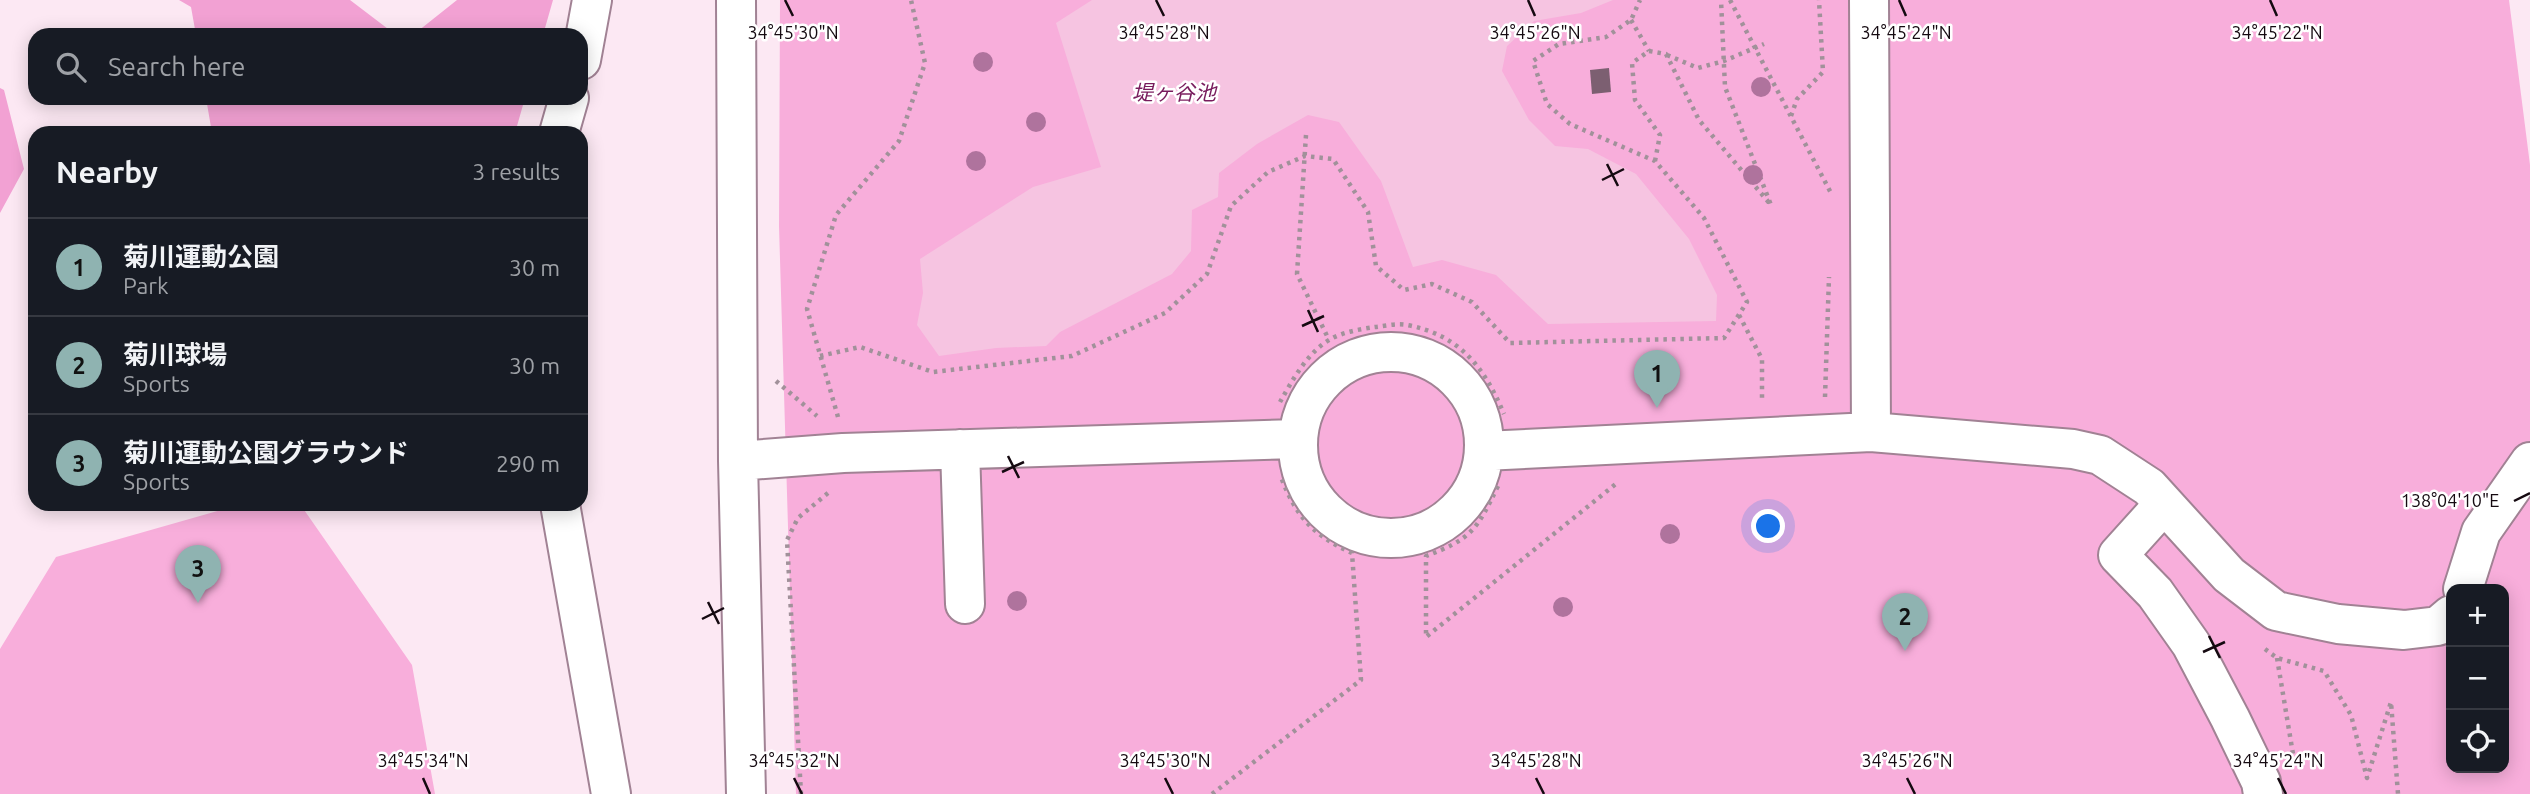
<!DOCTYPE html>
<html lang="en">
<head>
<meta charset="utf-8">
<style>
	body { margin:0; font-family:Ubuntu,"Noto Sans JP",sans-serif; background:#20242c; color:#f1f3f6 }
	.controls { position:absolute; right:21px; bottom:21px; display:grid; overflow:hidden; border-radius:14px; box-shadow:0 4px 18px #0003 }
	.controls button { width:63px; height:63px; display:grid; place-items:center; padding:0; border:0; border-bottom:2px solid #363941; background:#171b24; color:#f1f3f6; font:35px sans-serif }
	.you { position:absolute; left:1769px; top:527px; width:24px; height:24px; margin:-18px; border:5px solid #fff; border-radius:50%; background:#1a73e8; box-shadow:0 0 0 10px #1a73e833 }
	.badge { display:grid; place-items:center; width:46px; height:46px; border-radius:50%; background:#8fb3b1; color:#111; font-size:23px; font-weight:700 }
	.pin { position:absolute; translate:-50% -58px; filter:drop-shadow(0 2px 4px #0008) }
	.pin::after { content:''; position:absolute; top:37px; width:24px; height:21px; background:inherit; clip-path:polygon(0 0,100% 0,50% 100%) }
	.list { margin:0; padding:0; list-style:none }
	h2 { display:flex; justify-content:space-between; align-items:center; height:91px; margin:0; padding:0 28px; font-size:30px }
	h2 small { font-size:23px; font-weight:400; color:#9ea1a6 }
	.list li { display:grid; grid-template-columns:46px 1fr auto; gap:21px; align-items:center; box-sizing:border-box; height:98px; padding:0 28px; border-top:2px solid #363941 }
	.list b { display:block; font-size:26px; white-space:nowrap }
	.list p { margin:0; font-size:23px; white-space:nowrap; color:#9ea1a6 }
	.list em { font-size:23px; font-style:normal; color:#9ea1a6 }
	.icon { flex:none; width:38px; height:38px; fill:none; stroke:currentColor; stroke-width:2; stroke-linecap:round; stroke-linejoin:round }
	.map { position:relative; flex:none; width:2530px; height:794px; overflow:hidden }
	.search { position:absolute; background:#171b24; box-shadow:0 4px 18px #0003; left:28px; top:28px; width:560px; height:77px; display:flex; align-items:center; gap:18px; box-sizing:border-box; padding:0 24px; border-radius:21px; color:#9ea1a6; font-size:26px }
	.panel { position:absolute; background:#171b24; box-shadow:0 4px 18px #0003; left:28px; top:126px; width:560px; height:385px; border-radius:21px }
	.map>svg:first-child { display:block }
	.green { fill:#f8aedb; fill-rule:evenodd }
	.forest { fill:#f2a1d3 }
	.water { fill:#f6c4e1 }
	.building { fill:#7c5f71 }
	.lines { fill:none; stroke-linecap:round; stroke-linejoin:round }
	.minor-casing { stroke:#a18294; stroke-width:42 }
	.path { stroke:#a1919a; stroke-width:4.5; stroke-dasharray:3.5 5; stroke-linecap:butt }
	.minor { stroke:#fff; stroke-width:38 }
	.tree { fill:#af739d }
	.ticks { fill:none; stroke:#150a11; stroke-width:2.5 }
	.labels { text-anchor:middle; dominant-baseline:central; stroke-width:5; stroke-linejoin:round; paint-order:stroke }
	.water-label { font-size:21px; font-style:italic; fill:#781c5d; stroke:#fff }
	.ticks-label { font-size:18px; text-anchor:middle; fill:#150a11; stroke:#fff; stroke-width:5; stroke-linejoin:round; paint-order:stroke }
</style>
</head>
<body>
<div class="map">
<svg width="2530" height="794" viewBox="0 0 2530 794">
	<rect width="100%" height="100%" fill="#fce8f3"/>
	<!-- green -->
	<path class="green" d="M780 0H2509L2530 165V794H796L779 226ZM2451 589H2504V768H2451Z
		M242 504H300L412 665 435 794H0V649L56 557Z"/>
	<!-- forest -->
	<path class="forest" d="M179 0H350L396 35H196L191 7Z
		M457 0H553L543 35H413Z
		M0 88 4 90 24 169 0 213Z
		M206 98H525L515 133H212Z"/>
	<!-- water -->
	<path class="water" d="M1092 0H1613L1581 13 1534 21 1507 46 1502 71 1529 120 1555 146 1588 149 1636 174 1689 239 1717 295 1716 321 1548 324 1496 275 1442 260 1413 267 1381 181 1339 122 1308 115 1257 144 1219 173 1218 197 1192 210 1191 251 1172 274 1060 332 1046 346 996 348 939 356 917 325 923 293 920 259 1033 187 1101 167 1056 23Z"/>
	<!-- building -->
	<path class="building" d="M1609 68 1611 92 1592 94 1590 70Z"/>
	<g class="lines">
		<defs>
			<path id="minor" d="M736 0 738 461 746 794
				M1869 0 1871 432
				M581 60 592 0
				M559 133 569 98
				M1298 445a93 93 0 1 1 186 0a93 93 0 1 1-186 0Z
				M960 449 965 604
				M1484 451 1871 432 2073 449 2100 455 2149 487 2229 575 2276 611 2338 624 2404 630 2438 626 2451 615
				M738 461 843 453 1298 439
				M560 504 611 794
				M2164 504 2118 555 2155 593 2191 644 2230 718 2261 782 2263 794
				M2463 589 2481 532 2530 462"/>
		</defs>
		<!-- minor casing -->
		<use href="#minor" class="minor-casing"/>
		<!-- path -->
		<path class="path" d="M1730 0 1832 195
			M1631 20 1649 51
			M1667 55 1698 68 1724 61 1764 44
			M1791 116 1797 99 1823 72 1819 0
			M1306 135 1297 274 1329 340
			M1655 161 1660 135 1635 100 1632 63 1649 51 1666 54 1699 120 1771 205 1725 87 1721 0
			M1739 315 1762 359V402
			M820 356 860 347 933 372 1072 356 1165 313 1207 274 1231 206 1268 172 1305 156 1333 159 1368 212 1376 266 1404 290 1432 284 1472 302 1510 343 1724 338 1747 302 1704 218 1655 161 1570 124 1547 104 1533 61 1559 44 1606 37 1631 20 1640 0
			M776 381 817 416
			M1825 397 1829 277
			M1280 402C1292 381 1307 353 1329 340 1342 332 1361 329 1375 327 1385 326 1397 323 1407 325 1460 335 1484 367 1504 414
			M838 417 807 309 836 215 899 141 925 63 911 0
			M1498 486C1477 529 1472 539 1426 556V637L1617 483
			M2265 649 2277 658 2324 671 2351 715 2367 778 2391 702 2398 794
			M2277 658 2294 760
			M801 794 787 540 798 518 828 493
			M1212 794 1361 680 1352 553C1314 536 1296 517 1281 477"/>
		<!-- minor -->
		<use href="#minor" class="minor"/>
	</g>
	<!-- trees -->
	<g class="tree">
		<circle cx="983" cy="62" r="10"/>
		<circle cx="1761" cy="87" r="10"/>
		<circle cx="1036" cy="122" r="10"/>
		<circle cx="976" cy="161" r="10"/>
		<circle cx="1753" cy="175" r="10"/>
		<circle cx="1670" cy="534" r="10"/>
		<circle cx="1017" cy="601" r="10"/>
		<circle cx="1563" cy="607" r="10"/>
	</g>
	<!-- ticks -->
	<path class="ticks" d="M785 0 793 16M1156 0 1164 16M1528 0 1535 16M1899 0 1906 16M2270 0 2277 16M1607 164 1618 186M1602 180 1624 169M1308 310 1318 332M1302 326 1324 316M1008 456 1019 478M1002 472 1024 462M2514 501 2530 493M708 602 719 624M702 619 724 608M2209 636 2220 658M2203 652 2225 642M423 778 430 794M794 778 802 794M1165 778 1173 794M1536 778 1544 794M1907 778 1915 794M2278 778 2286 794"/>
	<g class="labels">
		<!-- water labels -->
		<g class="water-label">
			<text x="1174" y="92">堤ヶ谷池</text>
		</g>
	</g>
	<g class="ticks-label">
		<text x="1535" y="39">34°45'26"N</text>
		<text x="1906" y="39">34°45'24"N</text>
		<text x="2277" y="39">34°45'22"N</text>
		<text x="793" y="39">34°45'30"N</text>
		<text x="1164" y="39">34°45'28"N</text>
		<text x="2450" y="507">138°04'10"E</text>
		<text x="423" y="767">34°45'34"N</text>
		<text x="794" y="767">34°45'32"N</text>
		<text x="1165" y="767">34°45'30"N</text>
		<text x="1536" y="767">34°45'28"N</text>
		<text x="1907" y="767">34°45'26"N</text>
		<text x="2278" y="767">34°45'24"N</text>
	</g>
</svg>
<div class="controls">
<button>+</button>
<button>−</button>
<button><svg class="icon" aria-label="locate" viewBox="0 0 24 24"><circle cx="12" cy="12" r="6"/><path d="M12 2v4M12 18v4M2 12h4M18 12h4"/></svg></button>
</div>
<div class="you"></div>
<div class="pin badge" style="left:1657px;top:408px">1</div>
<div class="pin badge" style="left:1905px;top:651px">2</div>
<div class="pin badge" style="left:198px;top:603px">3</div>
<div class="search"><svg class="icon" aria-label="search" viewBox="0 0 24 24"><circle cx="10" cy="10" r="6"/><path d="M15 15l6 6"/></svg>Search here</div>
<section class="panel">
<h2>Nearby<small>3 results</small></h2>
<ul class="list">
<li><span class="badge">1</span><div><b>菊川運動公園</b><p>Park</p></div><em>30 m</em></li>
<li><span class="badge">2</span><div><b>菊川球場</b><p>Sports</p></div><em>30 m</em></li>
<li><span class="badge">3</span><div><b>菊川運動公園グラウンド</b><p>Sports</p></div><em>290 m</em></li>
</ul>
</section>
</div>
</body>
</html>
